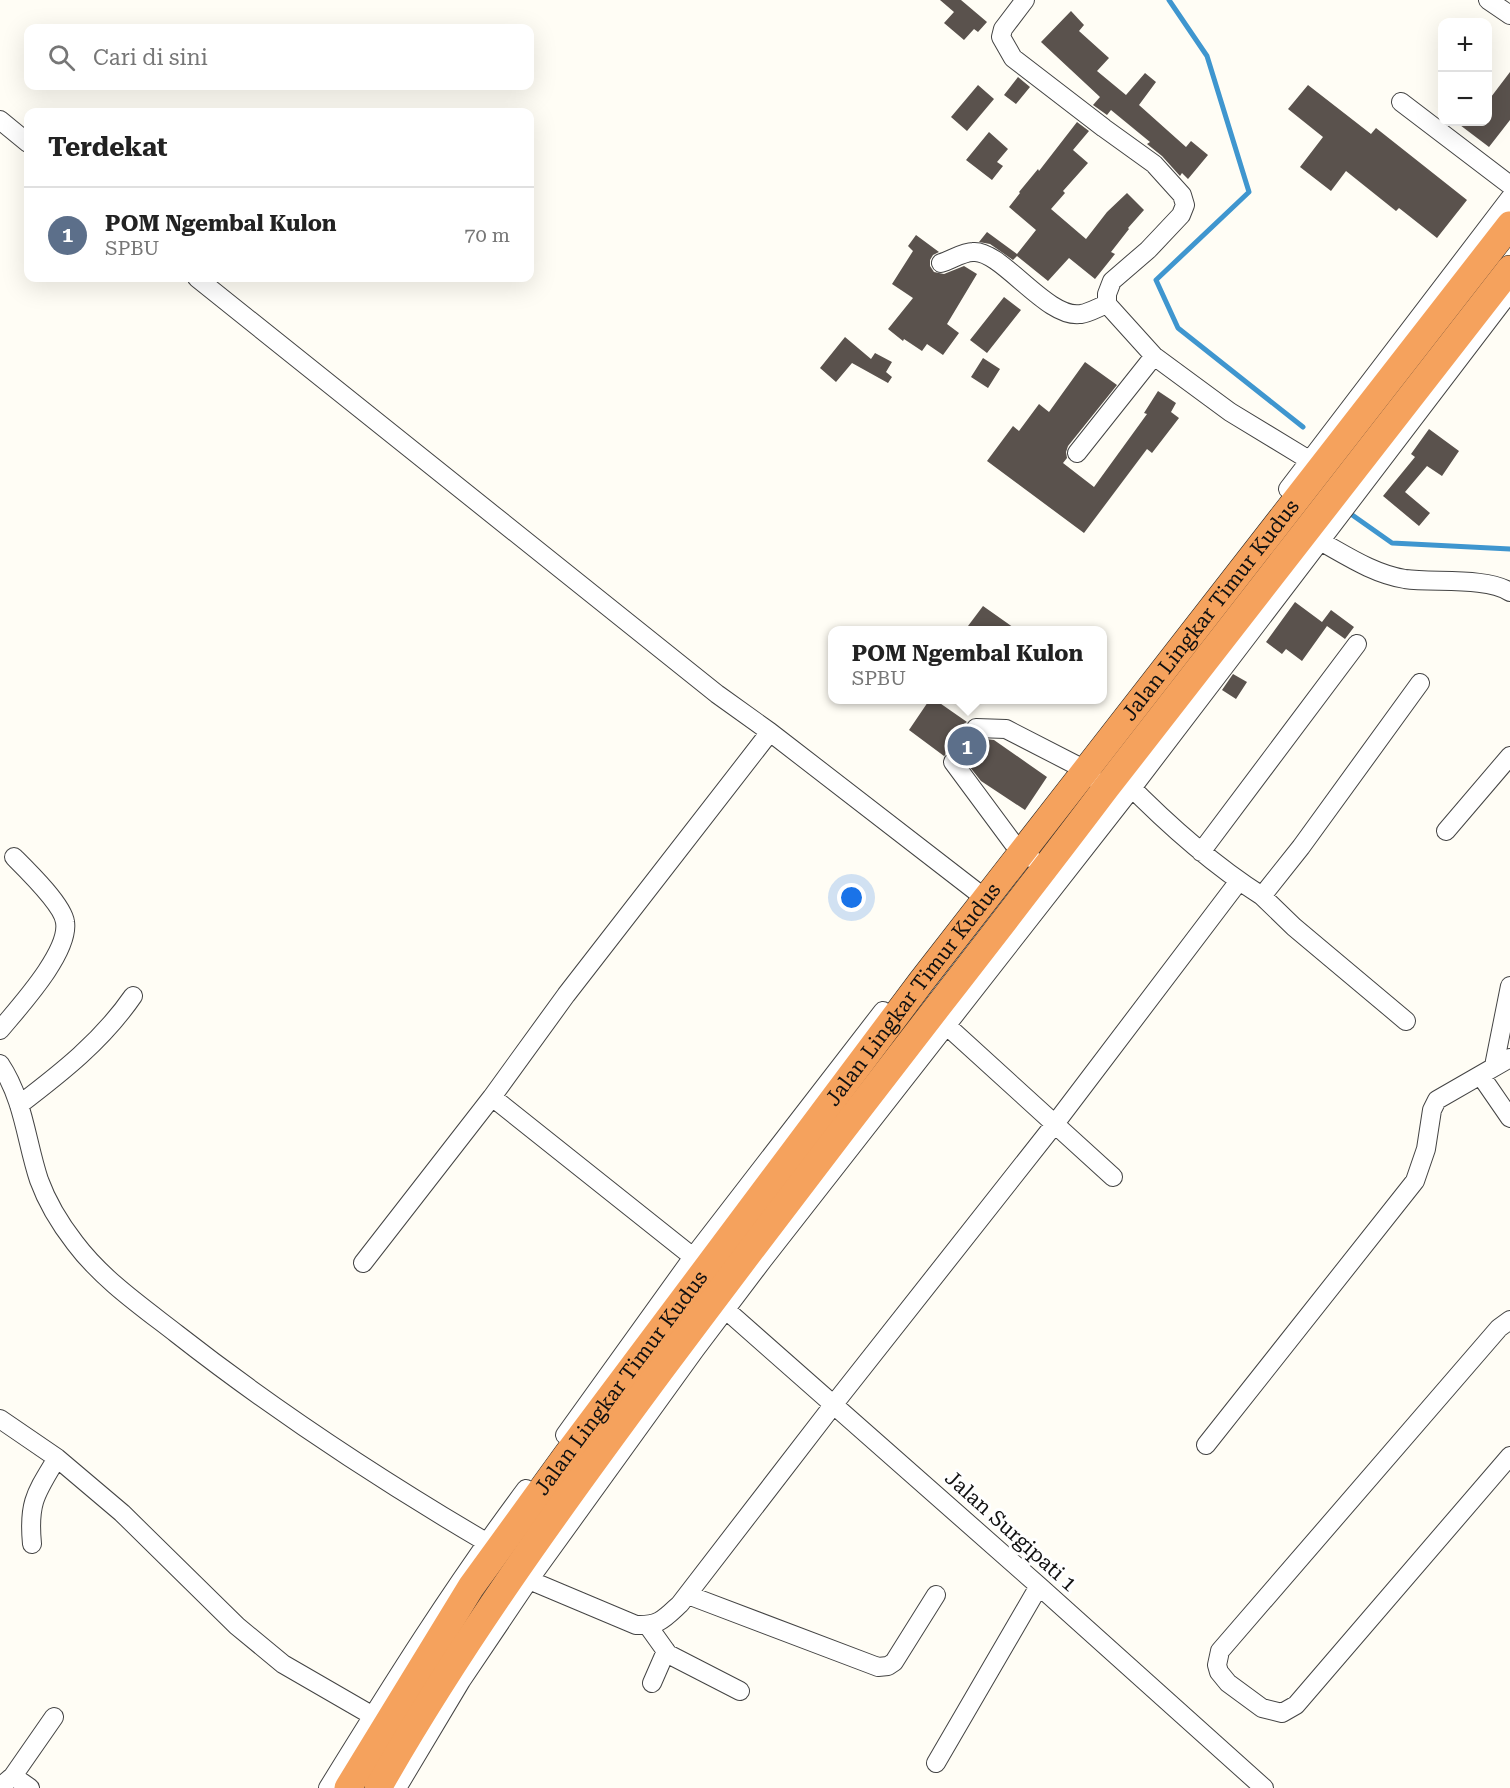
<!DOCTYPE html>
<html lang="id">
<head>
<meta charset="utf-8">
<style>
	body { margin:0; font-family:"Roboto Serif",serif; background:#f6f6f6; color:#222 }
	.controls { position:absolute; right:18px; top:18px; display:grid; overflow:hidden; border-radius:12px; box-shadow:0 6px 24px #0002 }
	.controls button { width:54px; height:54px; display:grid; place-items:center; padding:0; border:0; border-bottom:2px solid #e0e0e0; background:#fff; color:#222; font:30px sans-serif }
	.you { position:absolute; left:852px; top:898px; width:21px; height:21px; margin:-15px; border:4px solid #fff; border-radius:50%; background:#1a73e8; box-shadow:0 0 0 9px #1a73e833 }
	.badge { display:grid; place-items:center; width:39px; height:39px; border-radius:50%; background:#c4262e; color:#fff; font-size:20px; font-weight:700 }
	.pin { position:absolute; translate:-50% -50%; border:3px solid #fff; box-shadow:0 2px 6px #0006 }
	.popup { position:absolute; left:828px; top:626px; width:279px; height:78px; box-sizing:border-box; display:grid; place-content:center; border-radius:12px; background:#fff; filter:drop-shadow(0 2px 4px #0005); font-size:20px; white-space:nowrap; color:#767676 }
	.popup b { font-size:22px; color:#222 }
	.popup::after { content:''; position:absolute; left:50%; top:100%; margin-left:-12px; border:12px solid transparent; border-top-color:#fff }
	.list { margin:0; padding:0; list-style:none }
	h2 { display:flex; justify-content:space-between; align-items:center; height:78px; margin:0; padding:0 24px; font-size:26px }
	h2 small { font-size:20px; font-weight:400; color:#767676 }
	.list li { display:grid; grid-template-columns:39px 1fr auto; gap:18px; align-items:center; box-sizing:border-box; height:96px; padding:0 24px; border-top:2px solid #e0e0e0 }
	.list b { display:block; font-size:22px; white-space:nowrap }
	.list p { margin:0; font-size:20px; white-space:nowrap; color:#767676 }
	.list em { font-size:20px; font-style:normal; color:#767676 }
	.icon { flex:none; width:33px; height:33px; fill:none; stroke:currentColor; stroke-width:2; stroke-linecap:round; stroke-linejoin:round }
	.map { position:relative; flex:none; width:1510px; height:1788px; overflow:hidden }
	.search { position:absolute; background:#fff; box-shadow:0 6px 24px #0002; left:24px; top:24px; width:510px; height:66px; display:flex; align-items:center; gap:15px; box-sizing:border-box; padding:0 21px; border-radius:12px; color:#767676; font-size:22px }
	.panel { position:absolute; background:#fff; box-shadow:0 6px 24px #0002; left:24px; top:108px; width:510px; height:174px; border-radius:12px }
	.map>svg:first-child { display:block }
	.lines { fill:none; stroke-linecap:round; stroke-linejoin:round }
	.stream { stroke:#3f96cf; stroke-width:5 }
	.building { fill:#5a524d }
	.minor-tunnel { stroke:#dbdad3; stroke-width:18; stroke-dasharray:18 9; stroke-linecap:butt }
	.minor-casing { stroke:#444; stroke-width:20 }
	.highway-casing { stroke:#222; stroke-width:28 }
	.minor { stroke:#fff; stroke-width:18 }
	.highway { stroke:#f5a25d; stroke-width:27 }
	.labels { text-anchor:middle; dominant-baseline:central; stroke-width:6; stroke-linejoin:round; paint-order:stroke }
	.street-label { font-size:21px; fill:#111; stroke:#fff }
</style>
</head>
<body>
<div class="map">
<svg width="1510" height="1788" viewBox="0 0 1510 1788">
	<rect width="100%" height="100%" fill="#fffdf5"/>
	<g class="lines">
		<!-- stream -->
		<path class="stream" d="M1169 0 1207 56 1249 192 1156 280 1178 328 1303 427
			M1348 512 1392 543 1510 549"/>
	</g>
	<!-- building -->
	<path class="building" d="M940 0H961L987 22 978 32 974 29 964 40 944 23 954 12Z
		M1071 11 1084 25 1079 31 1109 58 1097 71 1126 95 1145 73 1156 82 1139 105 1186 147 1191 141 1208 155 1188 179 1182 173 1180 176 1162 156 1147 144 1150 142 1111 110 1107 115 1093 105 1100 97 1041 42Z
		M1510 72V120L1489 147 1456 122H1488V101Z
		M1018 77 1030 87 1016 104 1004 95Z
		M978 85 994 99 967 131 951 117Z
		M1308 85 1371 134 1376 128 1467 200 1437 238 1399 208 1396 211 1346 171 1331 191 1300 167 1323 137 1288 109Z
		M1077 122 1089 131 1073 150 1088 163 1063 191 1065 193 1051 209 1086 239 1107 212 1127 193 1144 210 1128 228 1129 229 1111 252 1115 254 1095 279 1069 258 1048 281 1017 256 1013 260 990 244 979 242 987 232 1017 254 1036 230 1009 207 1020 193 1019 192 1038 169 1039 171Z
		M989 132 1008 149 997 162 1003 166 992 180 966 160Z
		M916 235 939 252 933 255 930 260V266L934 272 944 274 964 266 977 274 947 324 959 333 943 355 927 344 922 351 904 339 903 341 888 329 913 298 892 284 913 251 908 246Z
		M1004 297 1021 310 987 353 970 340Z
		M845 337 871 359 875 353 892 362 886 372 892 377 888 383 852 363 836 382 820 368Z
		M983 358 1000 369 988 388 971 377Z
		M1085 362 1117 385 1068 446 1066 452 1067 458 1063 463 1094 487 1147 414 1144 413 1158 391 1176 403 1171 412 1179 418 1152 453 1147 449 1084 533 987 461 1013 426 1019 431 1039 404 1049 412Z
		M1429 429 1459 451 1442 476 1427 466 1405 492 1430 513 1419 526 1383 496 1415 457 1411 454Z
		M1295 602 1322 622 1331 610 1354 627 1345 639 1327 626 1302 661 1286 649 1282 654 1266 642Z
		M983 606 1017 630H965Z
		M1233 674 1247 682 1236 699 1222 690Z
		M930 699H934L967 722 965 728 970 737 994 740 1047 777 1025 810 981 781 958 752 951 751 944 756 909 730Z"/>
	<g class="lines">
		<!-- minor-tunnel -->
		<path class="minor-tunnel" d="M953 762C955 745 959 734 976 728"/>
		<defs>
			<path id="minor" d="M1025 0 1003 29 1001 37 1013 58 1104 128 1154 164 1182 195 1185 205 1181 215 1148 250 1112 281 1107 294V304L1154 356 1230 412 1309 460
				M1488 0 1510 15
				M1401 102 1510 185
				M0 120 28 143
				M941 263C951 260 963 252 973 252 1001 249 1047 320 1081 314 1089 313 1099 307 1107 304
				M197 278 717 694 770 732
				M1077 453 1154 356
				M1288 489 1510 198
				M1320 541C1347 556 1374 574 1405 579 1434 583 1487 577 1510 592
				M976 728 1006 729 1074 764 1093 778
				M953 762 1013 843 1031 858
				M1124 780C1166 823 1210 863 1262 896L1301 847 1420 683
				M1446 831 1510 756
				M1201 852 1357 644
				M1262 896 1294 927 1406 1021
				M946 1025 1113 1177
				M0 1030C19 1007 70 952 65 922 63 905 27 870 14 857
				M0 1064C24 1100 26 1141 39 1180 47 1202 61 1225 75 1243 102 1279 141 1306 177 1334 274 1410 379 1479 486 1542
				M1494 1066 1510 986
				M1481 1076 1510 1118
				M492 1097 566 995 770 732 986 899
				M19 1105C61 1073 102 1041 133 996
				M363 1263 492 1097 693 1257
				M725 1309 1039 1586 1264 1788
				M1510 1320 1499 1328 1220 1651 1217 1665 1219 1672 1228 1683 1262 1708 1282 1713 1296 1705 1510 1456
				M0 1419 57 1458 122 1513 237 1626 283 1664 373 1716
				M565 1435 693 1257 883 1011
				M1206 1445 1415 1181 1426 1149 1432 1110 1437 1100 1510 1058
				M32 1544C28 1502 36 1493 57 1458
				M529 1580 636 1625C659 1626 664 1619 680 1604L834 1404 1054 1125 1239 881
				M688 1595 878 1667 888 1666 894 1662 936 1595
				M648 1626 668 1654 740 1691
				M652 1683 666 1651
				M936 1763 1039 1586
				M13 1776 54 1717
				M0 1787 13 1776 30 1788
				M328 1788C391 1686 454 1585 526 1489
				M397 1788 461 1681 529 1580 695 1350 763 1260 1132 788 1510 292"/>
			<g id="highway">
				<path id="s1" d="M348 1788 471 1587 566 1456 921 982 1510 225"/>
				<path d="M378 1788C461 1642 560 1506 660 1371 752 1248 845 1126 939 1005 995 933 1051 861 1106 788L1510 269"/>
			</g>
		</defs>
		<!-- minor casing -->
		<use href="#minor" class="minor-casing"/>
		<!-- highway casing -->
		<use href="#highway" class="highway-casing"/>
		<!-- minor -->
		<use href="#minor" class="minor"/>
		<!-- highway -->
		<use href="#highway" class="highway"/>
	</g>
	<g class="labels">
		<!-- street labels -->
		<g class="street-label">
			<text stroke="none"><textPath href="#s1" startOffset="1461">Jalan Lingkar Timur Kudus</textPath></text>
			<text stroke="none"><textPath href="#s1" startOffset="975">Jalan Lingkar Timur Kudus</textPath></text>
			<text stroke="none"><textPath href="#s1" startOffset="489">Jalan Lingkar Timur Kudus</textPath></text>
			<text transform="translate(1011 1531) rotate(42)">Jalan Surgipati 1</text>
		</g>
	</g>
</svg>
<div class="controls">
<button>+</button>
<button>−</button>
</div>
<div class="you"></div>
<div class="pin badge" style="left:967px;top:746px;background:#5c6f8a">1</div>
<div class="popup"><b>POM Ngembal Kulon</b>SPBU</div>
<div class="search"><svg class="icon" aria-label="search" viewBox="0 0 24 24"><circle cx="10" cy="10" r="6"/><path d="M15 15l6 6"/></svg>Cari di sini</div>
<section class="panel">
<h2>Terdekat<small></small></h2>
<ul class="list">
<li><span class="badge" style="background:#5c6f8a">1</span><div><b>POM Ngembal Kulon</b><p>SPBU</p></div><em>70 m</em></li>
</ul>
</section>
</div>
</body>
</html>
